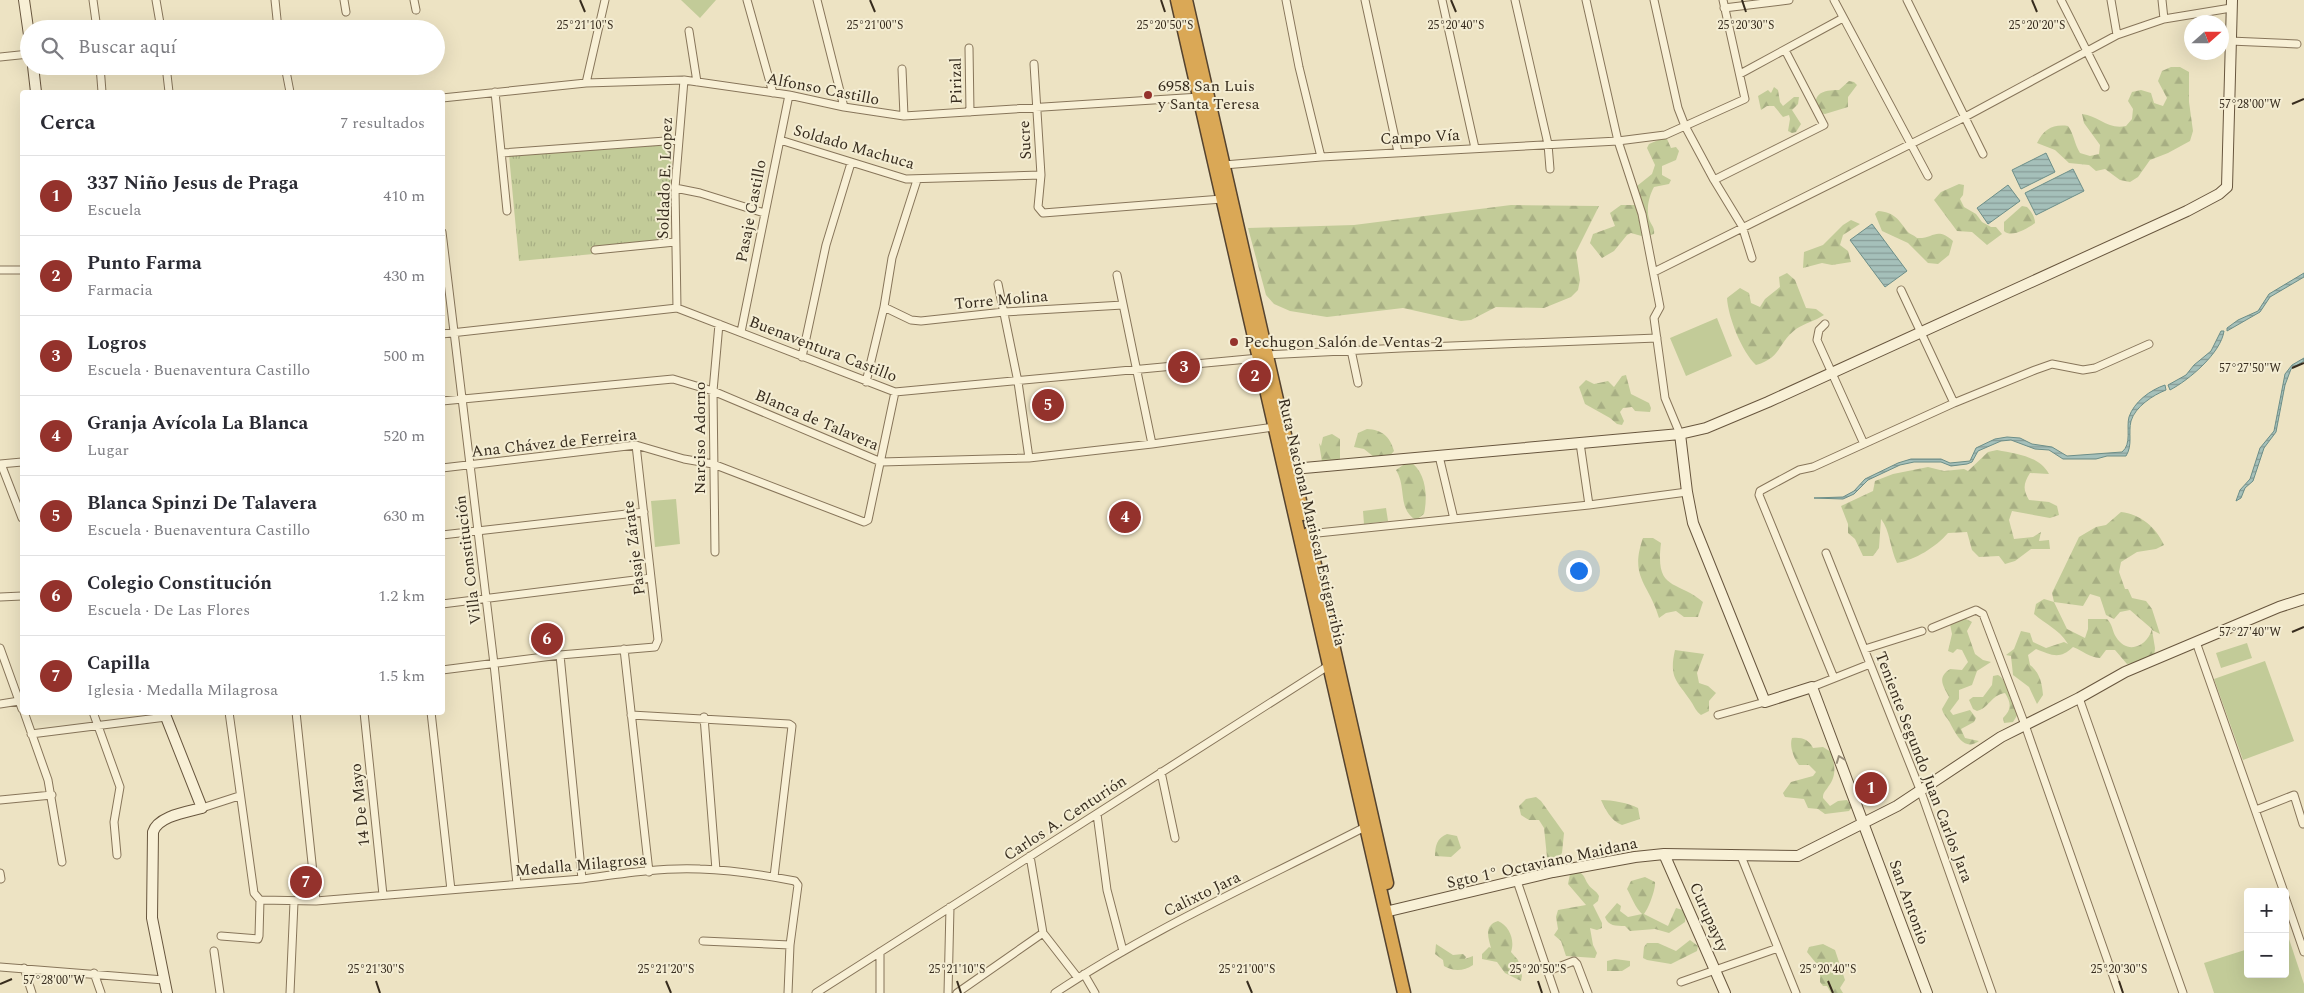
<!DOCTYPE html>
<html lang="es">
<head>
<meta charset="utf-8">
<style>
	body { margin:0; font-family:Spectral,serif; background:#f7f7f7; color:#2b2b33 }
	.controls { position:absolute; right:15px; bottom:15px; display:grid; overflow:hidden; border-radius:5px; box-shadow:0 5px 20px #0002 }
	.controls button { width:45px; height:45px; display:grid; place-items:center; padding:0; border:0; border-bottom:1px solid #e1e1e2; background:#fff; color:#2b2b33; font:25px sans-serif }
	.compass { position:absolute; left:2184px; top:15px; width:45px; height:45px; border-radius:50%; background:#fff; box-shadow:0 5px 20px #0002; rotate:69deg }
	.you { position:absolute; left:1578px; top:570px; width:18px; height:18px; margin:-12px; border:4px solid #fff; border-radius:50%; background:#1a73e8; box-shadow:0 0 0 8px #1a73e833 }
	.badge { display:grid; place-items:center; width:32px; height:32px; border-radius:50%; background:#94322c; color:#fff; font-size:16px; font-weight:700 }
	.pin { position:absolute; translate:-50% -50%; border:2px solid #fff; box-shadow:0 1px 5px #0006 }
	.list { margin:0; padding:0; list-style:none }
	h2 { display:flex; justify-content:space-between; align-items:center; height:65px; margin:0; padding:0 20px; font-size:21px }
	h2 small { font-size:16px; font-weight:400; color:#7c7c81 }
	.list li { display:grid; grid-template-columns:32px 1fr auto; gap:15px; align-items:center; box-sizing:border-box; height:80px; padding:0 20px; border-top:1px solid #e1e1e2 }
	.list b { display:block; font-size:19px; white-space:nowrap }
	.list p { margin:0; font-size:16px; white-space:nowrap; color:#7c7c81 }
	.list em { font-size:16px; font-style:normal; color:#7c7c81 }
	.icon { flex:none; width:28px; height:28px; fill:none; stroke:currentColor; stroke-width:2; stroke-linecap:round; stroke-linejoin:round }
	.map { position:relative; flex:none; width:2304px; height:993px; overflow:hidden }
	.search { position:absolute; background:#fff; box-shadow:0 5px 20px #0002; left:20px; top:20px; width:425px; height:55px; display:flex; align-items:center; gap:12px; box-sizing:border-box; padding:0 18px; border-radius:28px; color:#7c7c81; font-size:19px }
	.panel { position:absolute; background:#fff; box-shadow:0 5px 20px #0002; left:20px; top:90px; width:425px; height:625px; border-radius:5px }
	.map>svg:first-child { display:block }
	.grass { fill:url(#grass-tufts) }
	.forest { fill:url(#forest-firs); fill-rule:evenodd }
	.pitch { fill:#c2cb98 }
	.water { fill:url(#water-rules); stroke:#6c8e88 }
	.lines { fill:none; stroke-linecap:round; stroke-linejoin:round }
	.street-casing { stroke:#87755a; stroke-width:9 }
	.secondary-casing { stroke:#68563e; stroke-width:12 }
	.highway-casing { stroke:#55432f; stroke-width:15 }
	.street { stroke:#f8f0d6; stroke-width:7 }
	.secondary { stroke:#f8f0d6; stroke-width:10 }
	.highway { stroke:#daa856; stroke-width:12 }
	.oneway { stroke:#988e7a }
	.ticks { fill:none; stroke:#372c1e; stroke-width:2 }
	.poi-dot { fill:#94322c; stroke:#f4edd3; stroke-width:2 }
	.labels { text-anchor:middle; dominant-baseline:central; stroke-width:4; stroke-linejoin:round; paint-order:stroke }
	.street-label { font-size:16px; fill:#372c1e; stroke:#f4edd3 }
	.poi-label { font-size:16px; fill:#372c1e; stroke:#f4edd3; text-anchor:start }
	.ticks-label { font-size:12px; text-anchor:middle; fill:#372c1e; stroke:#f4edd3; stroke-width:4; stroke-linejoin:round; paint-order:stroke }
</style>
</head>
<body>
<div class="map">
<svg width="2304" height="993" viewBox="0 0 2304 993">
	<defs>
		<pattern id="grass-tufts" width="24" height="20" patternUnits="userSpaceOnUse" patternTransform="scale(1.25)"><rect width="24" height="20" fill="#c2cb98"/><path d="M3 7l-1-3M5 7V3M7 7l1-3M15 17l-1-3M17 17v-4M19 17l1-3" fill="none" stroke="#a7ae83"/></pattern>
		<pattern id="forest-firs" width="22" height="20" patternUnits="userSpaceOnUse" patternTransform="scale(1.25)"><rect width="22" height="20" fill="#c2cb98"/><path d="M5 1l3.5 6h-7zM16 11l3.5 6h-7z" fill="#a7ae83"/></pattern>
		<pattern id="water-rules" width="6" height="5" patternUnits="userSpaceOnUse" patternTransform="scale(1.25)"><rect width="6" height="5" fill="#a5c0ba"/><path d="M0 2.5h6" fill="none" stroke="#879c97"/></pattern>
	</defs>
	<rect width="100%" height="100%" fill="#ede3c3"/>
	<!-- grass -->
	<path class="grass" d="M645 144 672 145 668 247 519 261 509 155Z"/>
	<!-- forest -->
	<path class="forest" d="M2171 67H2180L2189 72V102L2193 131 2190 141 2168 153 2150 160 2138 177 2130 182 2120 180 2105 169 2096 171 2089 165 2069 163 2055 150 2037 143C2044 129 2053 124 2068 126 2074 134 2074 143 2080 153L2090 156 2099 154 2100 145 2084 123 2082 114C2099 116 2108 130 2126 126L2132 119 2133 109 2128 101 2132 92 2141 90 2151 93 2154 103 2163 106 2167 98 2158 81 2162 71Z
		M1849 81 1854 82 1857 85 1848 97V107L1825 114 1815 112C1814 94 1820 90 1839 90Z
		M1774 87 1778 90 1780 102 1783 106 1794 97H1799L1798 104 1792 110 1801 124 1796 132 1792 133 1788 131 1790 119 1789 115 1783 117 1774 106H1767L1761 110 1758 96 1768 90 1771 93Z
		M1663 138 1667 139 1671 148 1676 147 1679 151 1676 160 1662 166V175L1671 180 1669 184 1654 187C1649 196 1646 209 1649 219 1651 225 1655 227 1654 234L1645 237 1631 233 1627 235 1614 251 1602 258 1590 243 1593 234 1615 226 1610 213 1621 205H1637V186L1652 174 1655 165 1647 148 1649 144Z
		M1959 184 1964 185 1963 195 1960 199 1964 207 1976 214 1982 222 1991 227H1996L2002 234 1987 245 1972 232 1957 231 1934 200 1941 192Z
		M1511 205 1599 206 1576 252 1580 280 1578 290 1571 297 1544 308 1496 307 1471 320 1461 321 1403 308 1327 317 1290 311 1274 304 1266 295 1248 228 1354 225Z
		M2022 206 2027 207C2031 211 2035 217 2035 223 2027 229 2011 238 2004 231V222Z
		M1878 211C1894 212 1899 220 1907 231 1909 234 1914 235 1917 238 1934 239 1936 226 1953 241L1949 255 1938 264 1928 263 1908 243 1882 231 1875 214Z
		M1851 220 1860 224 1843 235 1840 245 1848 251 1851 262 1832 265 1822 263 1803 268 1804 252 1823 245 1843 225Z
		M1787 273 1795 280 1806 308 1816 309 1824 315C1815 321 1805 323 1796 329 1777 344 1782 357 1756 365 1742 352 1728 317 1727 298L1740 288 1749 293 1751 303 1760 307 1765 299 1780 287 1779 277Z
		M1626 375 1631 394 1649 403 1651 408 1650 412 1635 411 1632 407 1623 408 1620 412 1624 421 1622 425 1617 424 1610 418 1585 404 1579 387 1586 380 1594 384 1608 381 1614 387 1622 376Z
		M1367 429C1382 430 1390 436 1394 451L1388 458 1379 461 1364 449 1354 447 1358 433Z
		M1332 434 1340 439V459L1332 464 1322 462 1319 443 1321 446 1323 437Z
		M1997 450C2017 454 2039 456 2049 474L2030 473C2023 484 2023 490 2029 500L2049 502 2057 506 2059 515 2050 518 2012 511 2009 520 2014 539 2033 537 2041 532 2039 541 2049 540 2050 549H2031L2015 561 2005 564 1999 556 1979 557 1972 550 1967 532 1948 533C1936 547 1915 560 1897 563 1890 549 1890 530 1881 519L1879 548 1873 556H1863L1855 539 1848 533V524L1841 506 1873 491 1875 481 1893 474 1928 467 1944 471 1964 469 1968 471 1988 452Z
		M1409 461C1426 471 1428 496 1424 514L1416 520C1397 509 1407 487 1396 470Z
		M2121 512C2140 514 2156 527 2164 545L2156 549 2137 552 2121 562 2119 572 2125 589H2128L2132 598 2146 601 2152 609 2160 634 2152 630 2155 648 2154 659 2127 664 2115 650H2106L2100 658C2089 657 2083 651 2073 647 2060 660 2051 655 2036 649L2028 655 2030 665C2040 673 2042 683 2043 695L2037 704 2029 687 2013 675 2011 656 2006 655 2014 649 2021 631 2030 633 2033 642 2046 648 2064 642 2068 644C2058 628 2046 625 2034 614L2036 604 2044 599 2054 602 2052 593 2079 537 2096 527 2106 525ZM2090 594 2100 597 2106 615 2114 619 2120 612 2130 610 2152 629C2147 647 2127 655 2116 637 2112 631 2113 625 2107 619H2088V629L2085 638 2067 629 2054 602 2083 606Z
		M1643 538H1653L1661 543C1655 592 1676 579 1703 602L1698 617H1684L1676 611 1666 613 1659 618C1649 583 1629 578 1643 538Z
		M1964 618 1972 622 1967 631 1975 654 1983 660 1991 662 1977 671 1972 685 1959 690V699L1950 711 1953 715 1970 710 1976 718 1974 722 1961 729 1965 738 1979 741C1964 752 1956 734 1950 723 1948 718 1943 715 1942 709L1949 697C1944 687 1936 678 1950 669L1962 670 1968 662 1962 650 1957 649 1953 653 1948 651 1952 634 1950 624Z
		M1675 650 1704 654 1697 673 1699 683 1708 686 1716 693 1709 701V711L1701 715C1696 711 1695 708 1692 703 1679 682 1668 680 1675 650Z
		M1998 675C2007 679 2015 704 2018 714L2013 722 2004 723 2003 718C2011 710 2012 704 2005 693 1991 695 1989 708 1977 711L1973 709 1969 700 1973 697H1983L1992 685 1993 676Z
		M1792 738C1801 737 1809 739 1813 748L1823 747 1831 752C1835 765 1837 776 1828 787 1825 792 1823 792 1823 798L1830 806 1838 801 1847 800 1852 807 1849 811 1825 814 1818 809 1808 808 1804 799 1785 797 1783 793 1791 782 1813 776 1816 772 1809 765H1799C1794 759 1789 746 1792 738Z
		M1536 797 1541 801 1564 833 1562 853 1556 861 1547 857 1544 828 1539 820H1529L1521 815 1519 806 1526 799Z
		M1601 800C1612 800 1629 803 1638 808L1640 819 1622 825C1610 820 1606 810 1601 800Z
		M1447 834 1457 836 1461 848 1451 857 1435 856C1435 846 1437 838 1447 834Z
		M1578 871C1585 875 1584 878 1588 884 1591 889 1596 890 1599 896L1598 901 1593 905 1602 923V928L1597 930 1590 928 1593 945 1597 953 1595 958 1566 956 1561 941 1554 935 1558 929 1556 917 1558 910 1586 905 1568 884 1570 874Z
		M1645 877 1655 882C1656 889 1648 910 1644 914L1668 926 1676 908 1686 911 1685 922 1669 933 1655 929 1630 931 1625 926C1616 926 1608 926 1605 917L1617 903 1621 906 1620 911 1628 917 1642 914C1635 907 1632 898 1627 889L1631 881Z
		M1498 921C1510 926 1515 941 1511 952L1518 960 1522 976 1521 981 1505 973 1497 962 1482 959V954L1489 947 1491 948C1488 937 1484 925 1498 921Z
		M1690 940 1698 946 1697 951 1671 964 1647 960 1643 958 1644 947 1647 943H1658L1676 951Z
		M1436 944 1453 955 1463 954 1466 957 1465 959 1473 956V965C1464 971 1454 972 1444 966L1443 960 1435 954Z
		M1823 944 1835 950 1845 980 1840 988 1843 993H1831L1827 986H1823L1820 982V968L1807 952 1809 947Z
		M1615 959 1630 961V966L1622 971H1607V961Z"/>
	<!-- pitch -->
	<path class="pitch" d="M681 0H716L700 18Z
		M1717 318 1732 356 1686 376 1670 338Z
		M676 499 680 544 655 547 651 501Z
		M1386 508 1388 521 1364 524 1363 511Z
		M2247 643 2252 658 2221 668 2216 653Z
		M2265 661 2294 741 2243 760 2214 679Z
		M2288 936 2304 984V993H2214L2204 963 2248 949V974H2285V937Z"/>
	<!-- water -->
	<path class="water" d="M2046 153 2055 172 2021 189 2012 170Z
		M2073 169 2084 191 2036 215 2025 193Z
		M2008 185 2020 201 1988 224 1977 208Z
		M1872 224 1907 271 1885 287 1850 240Z
		M2304 273V277L2270 297 2260 312 2227 331V328L2238 320 2258 311 2269 294Z
		M2221 331H2224C2221 353 2189 380 2170 390L2168 385 2186 375 2194 365 2211 351Z
		M2304 358V361L2291 369 2285 385 2276 432 2264 448 2253 481 2245 488 2241 498 2236 501 2240 490 2250 479 2260 448 2274 431 2285 374 2292 365Z
		M2165 385 2166 390C2153 395 2135 407 2131 421 2128 433 2133 445 2126 456H2107L2096 459H2063L2049 450 2035 449 2011 440 2001 441 1978 451 1972 462 1967 464 1951 466 1941 462H1914L1900 465 1868 480 1854 494 1843 499 1814 498 1843 497 1854 491 1865 479 1898 463 1911 459H1941L1950 463 1970 461 1976 448 1995 439 2007 437 2020 438 2032 444 2052 447 2067 456 2122 452C2132 444 2126 428 2129 417 2134 402 2150 390 2165 385Z"/>
	<g class="lines">
		<defs>
			<path id="street" d="M93 0 97 29
				M156 0 161 29
				M275 0 278 29
				M344 0 346 12
				M414 0 416 10
				M747 0 773 93
				M817 0 844 107
				M1286 0 1299 67 1321 157
				M1365 0 1398 152
				M1442 0 1475 148
				M1515 0 1548 144 1550 169
				M1586 0 1618 141 1642 214 1660 307 1654 318 1665 398 1680 434
				M1654 0 1678 108 1685 126 1714 180 1742 226 1752 258
				M1834 0 1928 176
				M1907 0 1983 154
				M2061 0 2105 87
				M2111 0 2117 35
				M2162 0 2164 19
				M1724 8 1789 0
				M689 31 697 82
				M2230 41 2297 44
				M969 48 970 112
				M0 57 29 54
				M1034 64 1041 175 1038 207 1043 213 1222 199
				M100 66 102 92
				M166 66 169 92
				M285 66 290 92
				M902 69 904 116
				M1740 74 1843 18
				M586 83 605 0
				M495 92 507 211
				M442 98 586 83 684 80 789 95 844 107 904 116 1200 97
				M780 140 906 179 1041 175
				M502 153 679 140
				M1224 165 1321 157 1618 141 1665 135 1745 99 1723 0
				M1714 180 1824 125 1785 50
				M675 188 700 193 764 213
				M442 232 494 664 517 884
				M595 250 675 242
				M0 270H22
				M1654 272 1965 117 2117 35 2164 19 2231 8
				M1117 275 1152 444
				M998 284 1018 382 1029 458
				M1901 290 1954 403
				M884 307 911 320 921 321 1004 312 1123 305
				M677 308 675 188 684 80
				M1825 324 1819 330 1817 340 1864 444
				M741 332 789 95
				M442 334 677 308 895 392 1259 358
				M1351 350 1358 383
				M1267 355 1401 348 1657 338
				M802 357 826 245 851 163
				M866 382 884 307 892 258 917 180
				M442 401 673 379 713 391 881 462 1029 458 1152 444 1274 427
				M1580 443 1589 505
				M1439 456 1454 519
				M0 464 22 462
				M1 464 22 518
				M442 468 636 445 684 459 713 464 864 522 868 520 895 392
				M1308 534 1589 505 1687 492
				M442 535 644 512
				M715 552 713 391 719 324
				M1826 553 1921 792 1992 993
				M0 597 22 596
				M442 604 651 578
				M1932 628 1976 610 1983 614 2025 725 2119 993
				M2196 642 2284 892
				M0 648 22 709
				M624 649 649 872
				M1865 649 1922 631
				M560 655 582 879
				M442 670 560 655 655 647 658 640 636 445
				M1834 678 1759 495 1760 491 1799 470 1813 467 1954 403 2035 370 2052 364 2083 370 2095 368 2149 344
				M1812 687 1870 664
				M2079 698 2183 993
				M0 704 19 701
				M24 712 48 780 62 862
				M93 712 120 787 114 822 117 855
				M229 712 254 893 260 900 316 901 582 879C618 874 664 867 700 869 732 870 764 875 795 881L798 885 790 945 788 993
				M296 712 316 901
				M364 712 383 895
				M431 712 451 890
				M631 715 789 724 792 726 774 877
				M1718 715 1765 702
				M704 717 716 870
				M31 734 166 717
				M1161 772 1175 838
				M0 800 52 795
				M202 808 239 796
				M2256 810 2294 795 2303 824
				M1097 814 1107 890 1123 951
				M1030 856 1043 933 1078 978
				M1741 856 1796 993
				M0 873 1 879
				M1517 881 1555 993
				M2285 897 2304 952
				M221 936 258 939 259 936 260 900
				M703 941 790 945
				M214 951 220 993
				M880 952V993
				M0 967 164 980
				M24 968 32 993
				M1548 971 1574 961 1577 964 1588 993
				M94 973 101 993
				M1084 974 1095 993
				M1681 982 1778 948
				M290 993 294 902
				M816 993 1328 666
				M948 993 950 907
				M957 993 1043 933
				M1055 993C1153 928 1260 881 1365 827"/>
			<path id="secondary" d="M24 0 29 35
				M33 66 36 92
				M1680 434 1687 492 1693 523 1765 702 1812 687 1927 993
				M1293 469 1680 434 1706 428 1768 402 2187 211 2219 194 2227 187 2232 0
				M164 712 202 808C187 812 158 816 153 832L152 918 167 993
				M1664 854 1725 993
				M1385 912 1553 872 1635 857 1664 854 1798 856 1897 806 2001 737 2079 698 2125 672 2279 607 2304 599"/>
			<path id="highway" d="M1177 0 1404 993
				M1186 0 1303 514
				M1308 534 1387 883"/>
		</defs>
		<!-- street casing -->
		<use href="#street" class="street-casing"/>
		<!-- secondary casing -->
		<use href="#secondary" class="secondary-casing"/>
		<!-- highway casing -->
		<use href="#highway" class="highway-casing"/>
		<!-- street -->
		<use href="#street" class="street"/>
		<!-- secondary -->
		<use href="#secondary" class="secondary"/>
		<!-- highway -->
		<use href="#highway" class="highway"/>
	</g>
	<!-- one-way arrows -->
	<defs><path id="oneway-chevron" d="M-2-3.5L2.5 0L-2 3.5" fill="none" stroke-width="1.6" stroke-linecap="round" stroke-linejoin="round" transform="scale(1.25)"/></defs>
	<use class="oneway" href="#oneway-chevron" transform="translate(1840 759) rotate(-111)"/>
	<!-- ticks -->
	<path class="ticks" d="M580 0 585 12M870 0 875 12M1161 0 1165 12M1451 0 1456 12M1742 0 1746 12M2032 0 2037 12M2292 104 2304 99M2292 368 2304 363M2292 632 2304 627M376 981 380 993M666 981 671 993M957 981 961 993M1247 981 1252 993M1538 981 1542 993M1828 981 1833 993M2119 981 2123 993M0 984 12 979"/>
	<!-- markers -->
	<g class="poi-dot">
		<circle cx="1148" cy="95" r="5"/>
		<circle cx="1234" cy="342" r="5"/>
	</g>
	<g class="labels">
		<!-- street labels -->
		<g class="street-label">
			<text transform="translate(956 81) rotate(-91)">Pirizal</text>
			<text transform="translate(823 89) rotate(11)">Alfonso Castillo</text>
			<text transform="translate(1420 137) rotate(-3)">Campo Vía</text>
			<text transform="translate(1025 140) rotate(-93)">Sucre</text>
			<text transform="translate(854 147) rotate(16)">Soldado Machuca</text>
			<text transform="translate(665 178) rotate(-88)">Soldado E. Lopez</text>
			<text transform="translate(751 211) rotate(-79)">Pasaje Castillo</text>
			<text transform="translate(1001 300) rotate(-5)">Torre Molina</text>
			<text transform="translate(823 349) rotate(21)">Buenaventura Castillo</text>
			<text transform="translate(817 420) rotate(23)">Blanca de Talavera</text>
			<text transform="translate(700 438) rotate(-90)">Narciso Adorno</text>
			<text transform="translate(554 443) rotate(-6)">Ana Chávez de Ferreira</text>
			<text transform="translate(1312 522) rotate(77)">Ruta Nacional Mariscal Estigarribia</text>
			<text transform="translate(634 548) rotate(-97)">Pasaje Zárate</text>
			<text transform="translate(468 560) rotate(-97)">Villa Constitución</text>
			<text transform="translate(1924 767) rotate(69)">Teniente Segundo Juan Carlos Jara</text>
			<text transform="translate(360 805) rotate(-96)">14 De Mayo</text>
			<text transform="translate(1065 818) rotate(-33)">Carlos A. Centurión</text>
			<text transform="translate(1542 863) rotate(-12)">Sgto 1° Octaviano Maidana</text>
			<text transform="translate(581 865) rotate(-5)">Medalla Milagrosa</text>
			<text transform="translate(1202 894) rotate(-26)">Calixto Jara</text>
			<text transform="translate(1909 902) rotate(70)">San Antonio</text>
			<text transform="translate(1709 917) rotate(66)">Curupayty</text>
		</g>
		<!-- poi labels -->
		<g class="poi-label">
			<text x="1158" y="86">6958 San Luis<tspan x="1158" dy="18">y Santa Teresa</tspan></text>
			<text x="1244" y="342">Pechugon Salón de Ventas 2</text>
		</g>
	</g>
	<g class="ticks-label">
		<text x="1746" y="29">25°20'30"S</text>
		<text x="585" y="29">25°21'10"S</text>
		<text x="875" y="29">25°21'00"S</text>
		<text x="1165" y="29">25°20'50"S</text>
		<text x="1456" y="29">25°20'40"S</text>
		<text x="2037" y="29">25°20'20"S</text>
		<text x="2250" y="108">57°28'00"W</text>
		<text x="2250" y="372">57°27'50"W</text>
		<text x="2250" y="636">57°27'40"W</text>
		<text x="376" y="973">25°21'30"S</text>
		<text x="666" y="973">25°21'20"S</text>
		<text x="957" y="973">25°21'10"S</text>
		<text x="1247" y="973">25°21'00"S</text>
		<text x="1538" y="973">25°20'50"S</text>
		<text x="1828" y="973">25°20'40"S</text>
		<text x="2119" y="973">25°20'30"S</text>
		<text x="54" y="984">57°28'00"W</text>
	</g>
</svg>
<div class="controls">
<button>+</button>
<button>−</button>
</div>
<svg class="compass" viewBox="-18 -18 36 36"><path d="M0-13l5 13h-10z" fill="#e53935"/><path d="M0 13l5-13h-10z" fill="#7c7c81"/></svg>
<div class="you"></div>
<div class="pin badge" style="left:1871px;top:788px">1</div>
<div class="pin badge" style="left:1255px;top:376px">2</div>
<div class="pin badge" style="left:1184px;top:367px">3</div>
<div class="pin badge" style="left:1125px;top:517px">4</div>
<div class="pin badge" style="left:1048px;top:405px">5</div>
<div class="pin badge" style="left:547px;top:639px">6</div>
<div class="pin badge" style="left:306px;top:882px">7</div>
<div class="search"><svg class="icon" aria-label="search" viewBox="0 0 24 24"><circle cx="10" cy="10" r="6"/><path d="M15 15l6 6"/></svg>Buscar aquí</div>
<section class="panel">
<h2>Cerca<small>7 resultados</small></h2>
<ul class="list">
<li><span class="badge">1</span><div><b>337 Niño Jesus de Praga</b><p>Escuela</p></div><em>410 m</em></li>
<li><span class="badge">2</span><div><b>Punto Farma</b><p>Farmacia</p></div><em>430 m</em></li>
<li><span class="badge">3</span><div><b>Logros</b><p>Escuela · Buenaventura Castillo</p></div><em>500 m</em></li>
<li><span class="badge">4</span><div><b>Granja Avícola La Blanca</b><p>Lugar</p></div><em>520 m</em></li>
<li><span class="badge">5</span><div><b>Blanca Spinzi De Talavera</b><p>Escuela · Buenaventura Castillo</p></div><em>630 m</em></li>
<li><span class="badge">6</span><div><b>Colegio Constitución</b><p>Escuela · De Las Flores</p></div><em>1.2 km</em></li>
<li><span class="badge">7</span><div><b>Capilla</b><p>Iglesia · Medalla Milagrosa</p></div><em>1.5 km</em></li>
</ul>
</section>
</div>
</body>
</html>
